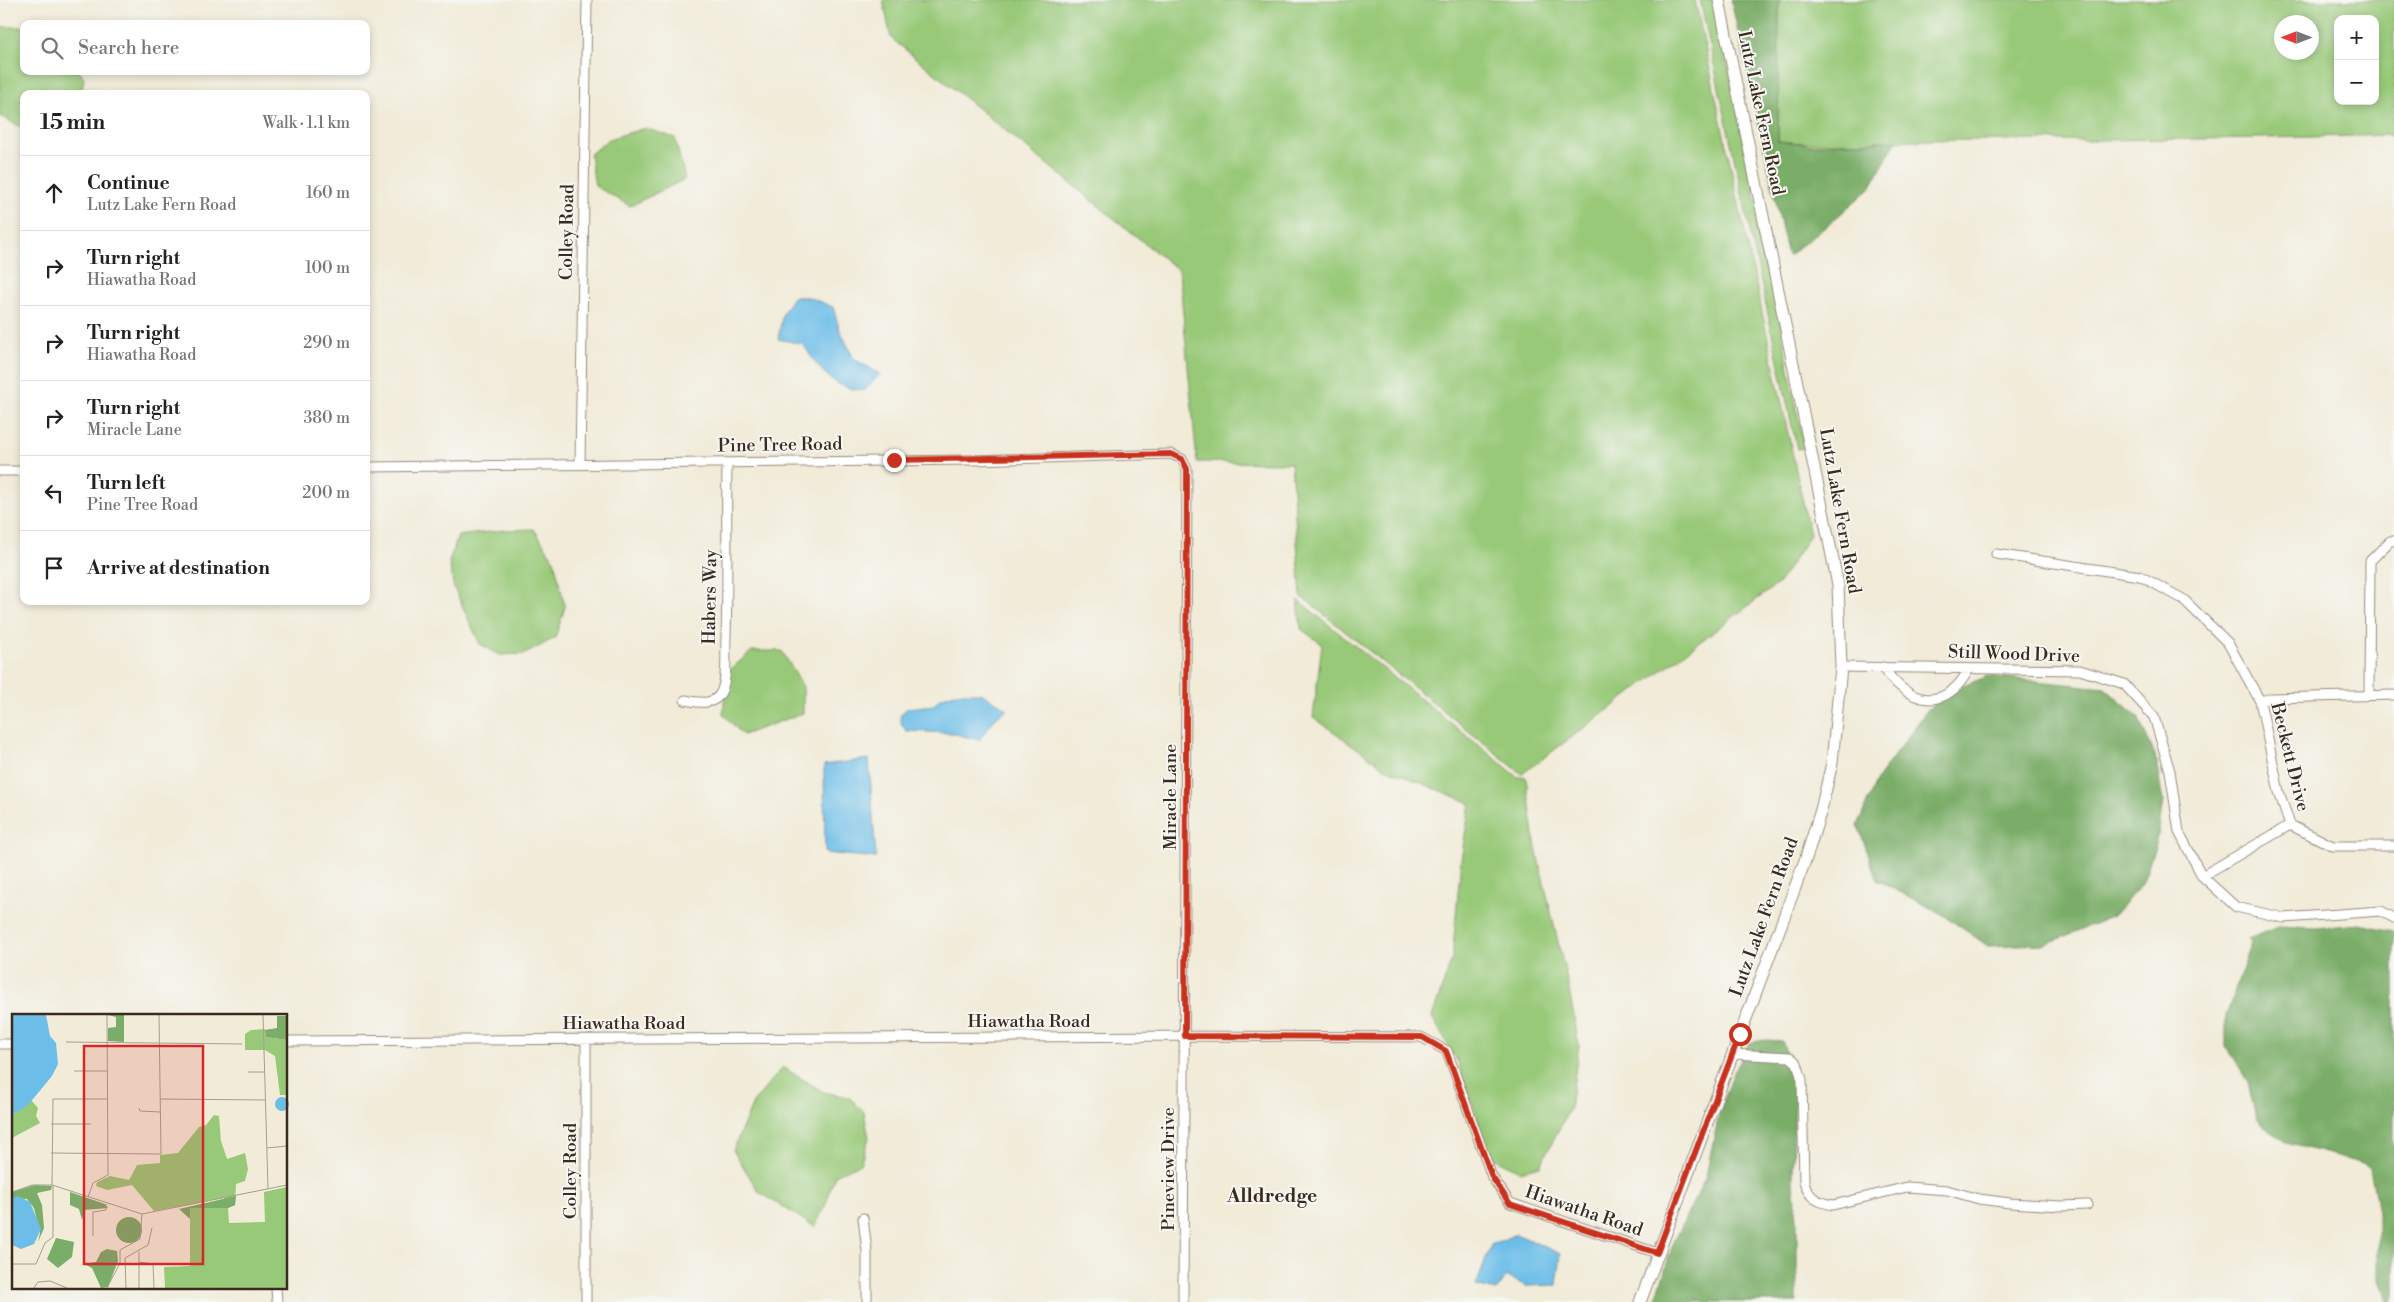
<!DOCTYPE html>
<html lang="en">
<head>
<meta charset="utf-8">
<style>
	body { margin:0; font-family:"Libre Bodoni",serif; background:#f6f6f6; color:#222 }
	.controls { position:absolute; right:15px; top:15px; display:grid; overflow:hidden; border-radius:10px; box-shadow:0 2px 8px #0003 }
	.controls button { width:45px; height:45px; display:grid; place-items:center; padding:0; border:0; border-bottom:1px solid #e0e0e0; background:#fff; color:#222; font:25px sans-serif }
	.compass { position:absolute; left:2274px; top:15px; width:45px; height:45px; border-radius:50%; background:#fff; box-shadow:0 2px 8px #0003; rotate:270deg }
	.stop { position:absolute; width:15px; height:15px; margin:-11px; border:4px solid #c8321e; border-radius:50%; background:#fff }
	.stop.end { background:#c8321e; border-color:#fff; box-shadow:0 1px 5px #0008 }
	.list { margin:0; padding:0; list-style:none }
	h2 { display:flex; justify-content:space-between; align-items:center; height:65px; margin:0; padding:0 20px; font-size:21px }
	h2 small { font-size:16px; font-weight:400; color:#767676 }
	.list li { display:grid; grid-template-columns:32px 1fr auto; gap:15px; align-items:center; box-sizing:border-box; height:75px; padding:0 20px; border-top:1px solid #e0e0e0 }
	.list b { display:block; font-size:19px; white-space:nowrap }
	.list p { margin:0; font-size:16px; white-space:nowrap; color:#767676 }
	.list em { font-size:16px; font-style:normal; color:#767676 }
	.icon { flex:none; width:28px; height:28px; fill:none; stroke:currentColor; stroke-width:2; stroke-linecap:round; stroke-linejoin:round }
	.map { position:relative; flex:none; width:2394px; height:1302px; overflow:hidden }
	.search { position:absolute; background:#fff; box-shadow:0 2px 8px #0003; left:20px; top:20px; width:350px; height:55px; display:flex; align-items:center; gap:12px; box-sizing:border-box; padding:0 18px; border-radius:10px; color:#767676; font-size:19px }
	.panel { position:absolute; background:#fff; box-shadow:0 2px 8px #0003; left:20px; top:90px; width:350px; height:515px; border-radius:10px }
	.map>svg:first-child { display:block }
	.green { fill:#98c978; stroke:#6a7a4b; fill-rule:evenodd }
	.forest { fill:#7aad68; stroke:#5a6c43 }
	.water { fill:#6cbee8; stroke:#547483 }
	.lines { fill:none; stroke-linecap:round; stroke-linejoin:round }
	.minor-casing { stroke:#968a7b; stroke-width:11 }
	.secondary-casing { stroke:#968a7b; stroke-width:13 }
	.minor { stroke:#fff; stroke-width:9 }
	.secondary { stroke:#fff; stroke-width:11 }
	.route { stroke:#c8321e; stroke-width:6 }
	.labels { text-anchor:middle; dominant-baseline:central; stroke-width:4; stroke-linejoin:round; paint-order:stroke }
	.street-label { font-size:18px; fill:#3b2a1e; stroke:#f6f6f2 }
	.neighbourhood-label { font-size:19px; font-weight:bold; fill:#3b2a1e; stroke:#f6f6f2 }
	.inset-road { fill:none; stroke:#a89e8e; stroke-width:1 }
	.view { fill:#d62828; fill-opacity:0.15; stroke:#d62828; stroke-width:2.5 }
	.inset-edge { fill:none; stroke:#3b2a1e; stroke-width:2.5 }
</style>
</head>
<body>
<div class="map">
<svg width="2394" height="1302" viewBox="0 0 2394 1302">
	<rect width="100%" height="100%" fill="#f6f6f2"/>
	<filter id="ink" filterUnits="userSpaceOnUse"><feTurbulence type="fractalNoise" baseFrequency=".02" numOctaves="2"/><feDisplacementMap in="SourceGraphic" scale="10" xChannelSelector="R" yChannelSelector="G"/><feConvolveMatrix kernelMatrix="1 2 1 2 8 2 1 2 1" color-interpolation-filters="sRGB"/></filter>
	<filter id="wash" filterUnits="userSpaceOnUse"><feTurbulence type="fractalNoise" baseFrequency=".0096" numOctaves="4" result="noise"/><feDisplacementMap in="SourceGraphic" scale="20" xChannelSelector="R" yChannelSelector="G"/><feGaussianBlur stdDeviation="1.12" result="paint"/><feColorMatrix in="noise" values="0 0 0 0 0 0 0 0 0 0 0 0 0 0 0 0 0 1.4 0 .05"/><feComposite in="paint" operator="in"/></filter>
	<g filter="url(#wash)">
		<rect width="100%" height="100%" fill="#f1ebd8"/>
		<!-- green -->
		<path class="green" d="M883 0H1695L1810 535 1779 583 1522 774 1301 596 1291 463 1197 462 1179 271 891 38Z
			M1700 0H1714L1765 242 1804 448 1797 449Z
			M1779 0H2394V135C2241 139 2089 141 1936 140 1883 140 1831 146 1778 141ZM2338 19H2375V101H2338ZM2282 22H2312V52H2282Z
			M3 27H24V71H79L84 78 81 94H24V124L19 126 0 116V28Z
			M645 128 675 138 685 179 630 206 595 186 590 154 609 139Z
			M534 529 554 560 565 607 555 638 525 654 500 655 480 644 454 588 449 562 458 536 503 530Z
			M1298 600 1518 777H1526L1536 849 1568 984 1579 1046 1570 1108 1540 1166 1520 1171 1491 1157 1458 1063 1432 1017 1452 959 1461 860 1470 803 1385 768 1313 717 1322 644 1301 629Z
			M752 651H782L803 687V713L743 735 723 714 727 672Z
			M783 1067 823 1092 849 1097 864 1112 869 1138 860 1164 835 1175 825 1206 815 1227 759 1192 733 1150 753 1103Z"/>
		<!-- forest -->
		<path class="forest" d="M1731 0H1779L1778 141 1814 145 1897 140 1870 188 1829 224 1788 256Z
			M1988 676 2105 688 2138 717 2155 755 2163 801 2157 841 2142 884 2113 916 2046 944 1988 946 1942 914 1877 880 1858 825 1877 779 1928 709 1953 690Z
			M2359 924 2394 931V1297L2390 1302H2388L2378 1280V1213L2370 1167 2338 1156 2286 1143 2256 1118 2248 1082 2226 1047V1016L2250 947 2251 942 2248 939 2280 926 2316 928Z
			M1765 1040 1782 1041 1795 1077 1793 1181 1797 1219V1302H1655L1673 1244 1706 1176 1719 1114 1734 1072 1749 1043Z"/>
		<!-- water -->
		<path class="water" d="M793 297H808L833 307 839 328 854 359 880 374 865 390C833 390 818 368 803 344L778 339 783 313Z
			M955 693H981L1008 709 998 715 979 740 952 733 907 731 902 726 900 716 907 708 934 705 940 698Z
			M869 759 876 858 825 853 824 765Z
			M1516 1234 1561 1254 1557 1285 1526 1286 1506 1276 1496 1291 1476 1286 1491 1245Z"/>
	</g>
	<g filter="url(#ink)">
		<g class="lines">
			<defs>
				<path id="minor" d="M580 465 587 0
					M366 467 973 460 1171 454 1182 459 1187 469 1183 1302
					M0 471H24
					M1996 554 2140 576 2183 599 2228 643 2260 701 2279 792 2290 825 2333 846H2394
					M1841 667 2080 670 2124 684 2154 717 2170 771 2179 832 2202 876 2236 907 2284 918 2381 911 2394 918
					M1883 667C1909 705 1945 713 1969 669
					M2369 695 2370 561 2390 541H2394
					M685 700C699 703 716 706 722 690 728 674 725 653 726 636 728 578 726 520 727 463
					M2260 701 2273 698 2394 695
					M2202 876 2290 825
					M286 1041 1185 1036 1421 1037 1447 1051 1492 1177 1510 1203 1657 1253
					M0 1044H14
					M1732 1054 1790 1057 1797 1063 1802 1080 1804 1182C1809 1198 1817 1202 1833 1205L1907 1187 1947 1190 1979 1199 2010 1203 2061 1206 2087 1205
					M863 1218 867 1251V1302
					M276 1288 277 1302
					M586 1302V1040"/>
				<path id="secondary" d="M1640 1302 1806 858 1821 810 1832 763 1841 667 1838 585 1719 0"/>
			</defs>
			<!-- minor casing -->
			<use href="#minor" class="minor-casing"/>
			<!-- secondary casing -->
			<use href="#secondary" class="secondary-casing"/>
			<!-- minor -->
			<use href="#minor" class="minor"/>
			<!-- secondary -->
			<use href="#secondary" class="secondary"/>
		</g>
	</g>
	<g class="lines" filter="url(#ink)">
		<!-- route -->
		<path class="route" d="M894 460 1171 454 1182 459 1187 469 1185 1036 1422 1037 1446 1051 1492 1177 1510 1204 1657 1253 1740 1034"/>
	</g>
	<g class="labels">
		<!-- street labels -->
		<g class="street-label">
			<text transform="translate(1761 113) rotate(78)">Lutz Lake Fern Road</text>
			<text transform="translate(567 232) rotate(-89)">Colley Road</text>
			<text transform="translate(780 445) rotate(-1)">Pine Tree Road</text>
			<text transform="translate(1840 511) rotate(80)">Lutz Lake Fern Road</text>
			<text transform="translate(710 597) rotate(-89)">Habers Way</text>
			<text transform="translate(2014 654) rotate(2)">Still Wood Drive</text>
			<text transform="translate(2290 757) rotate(76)">Beckett Drive</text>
			<text transform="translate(1170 797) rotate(-90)">Miracle Lane</text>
			<text transform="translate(1764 917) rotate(-70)">Lutz Lake Fern Road</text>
			<text x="1029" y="1021">Hiawatha Road</text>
			<text x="624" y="1023">Hiawatha Road</text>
			<text transform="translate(1168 1169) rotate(-90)">Pineview Drive</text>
			<text transform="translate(570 1171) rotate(-90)">Colley Road</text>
			<text transform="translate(1584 1211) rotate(19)">Hiawatha Road</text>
		</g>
		<!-- neighbourhood labels -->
		<g class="neighbourhood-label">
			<text x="1272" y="1196">Alldredge</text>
		</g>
	</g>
	<!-- overview -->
	<g transform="translate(12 1014)">
		<rect width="275" height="275" fill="#f1ebd8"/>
		<path d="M253 15 254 23 275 26 274 81H268L263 42 253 36H233V20L239 16ZM19 86 26 94 24 102 28 109 0 124V101ZM202 101 207 102 209 127 215 145 233 139 236 155 233 167 224 170 223 191 216 194 217 209 253 208 252 178 275 173V274H153L152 253 178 252V194H212V184L142 197 120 171 95 176 84 172 85 168 98 162 117 166 125 151 148 149V141L166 139 187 113 194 111Z" fill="#98c978"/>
		<path d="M96 1H120H112V28L96 27V14L104 13V3ZM265 2H275V26L254 23 253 16 265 14ZM23 171 40 172 39 176 25 179 30 191 32 214 26 228 28 219 22 194 15 185 0 184V178ZM58 178 93 190 96 194 72 196 70 206 67 195 58 191ZM224 182 223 191 216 194H178V205L167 195ZM104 216a13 13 0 1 1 26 0a13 13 0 1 1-26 0ZM44 224 62 228 60 243 46 254 35 245ZM95 235 105 237 106 247 96 273 89 274 80 254 72 250 84 248 89 238Z" fill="#7aad68"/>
		<path d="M0 1H34L38 22 44 29 46 50 40 62 16 91 0 101ZM263 90a7 7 0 1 1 14 0a7 7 0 1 1-14 0ZM6 182 18 188 29 215 22 230 9 235 0 231V184Z" fill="#6cbee8"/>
		<path class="inset-road" d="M251 1 256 175M54 28 230 30M62 57H96M236 58H253M148 85 254 86M127 94 128 97 148 98M39 110H79M255 134 275 132M39 139 149 140 147 1M40 171 41 85H96M0 178 20 171H40L130 200 275 171M76 183 81 169 96 161 95 1M81 222V198L94 196V190M127 238V274M127 248 141 250 142 274M0 250H24L33 229 41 223V171M22 274 26 268 38 267 55 274M95 274 108 249V236L128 225 130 200M114 274 113 244 136 231 140 214"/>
		<path class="view" d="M72 32H191V250H72Z"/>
		<rect width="275" height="275" class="inset-edge"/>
	</g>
</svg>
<div class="controls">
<button>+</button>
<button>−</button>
</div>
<svg class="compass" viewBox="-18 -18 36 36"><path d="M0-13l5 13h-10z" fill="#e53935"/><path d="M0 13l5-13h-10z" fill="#767676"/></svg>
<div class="stop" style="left:1740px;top:1034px"></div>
<div class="stop end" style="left:894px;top:460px"></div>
<div class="search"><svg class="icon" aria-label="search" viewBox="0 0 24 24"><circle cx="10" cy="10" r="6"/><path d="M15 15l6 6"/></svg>Search here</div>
<section class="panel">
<h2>15 min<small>Walk · 1.1 km</small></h2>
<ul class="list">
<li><svg class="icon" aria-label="ahead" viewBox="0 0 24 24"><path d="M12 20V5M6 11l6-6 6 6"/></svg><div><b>Continue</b><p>Lutz Lake Fern Road</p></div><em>160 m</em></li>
<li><svg class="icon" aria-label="right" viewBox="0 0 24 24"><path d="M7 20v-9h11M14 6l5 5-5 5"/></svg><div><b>Turn right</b><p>Hiawatha Road</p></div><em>100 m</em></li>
<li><svg class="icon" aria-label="right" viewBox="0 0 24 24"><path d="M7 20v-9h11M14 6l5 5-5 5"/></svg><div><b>Turn right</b><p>Hiawatha Road</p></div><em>290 m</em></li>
<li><svg class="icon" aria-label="right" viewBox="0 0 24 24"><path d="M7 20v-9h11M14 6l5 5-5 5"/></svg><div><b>Turn right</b><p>Miracle Lane</p></div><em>380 m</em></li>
<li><svg class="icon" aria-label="left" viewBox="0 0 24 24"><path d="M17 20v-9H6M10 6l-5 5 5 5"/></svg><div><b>Turn left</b><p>Pine Tree Road</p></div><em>200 m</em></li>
<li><svg class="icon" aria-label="arrive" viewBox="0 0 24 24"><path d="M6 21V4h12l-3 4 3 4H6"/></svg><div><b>Arrive at destination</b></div></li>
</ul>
</section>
</div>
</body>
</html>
